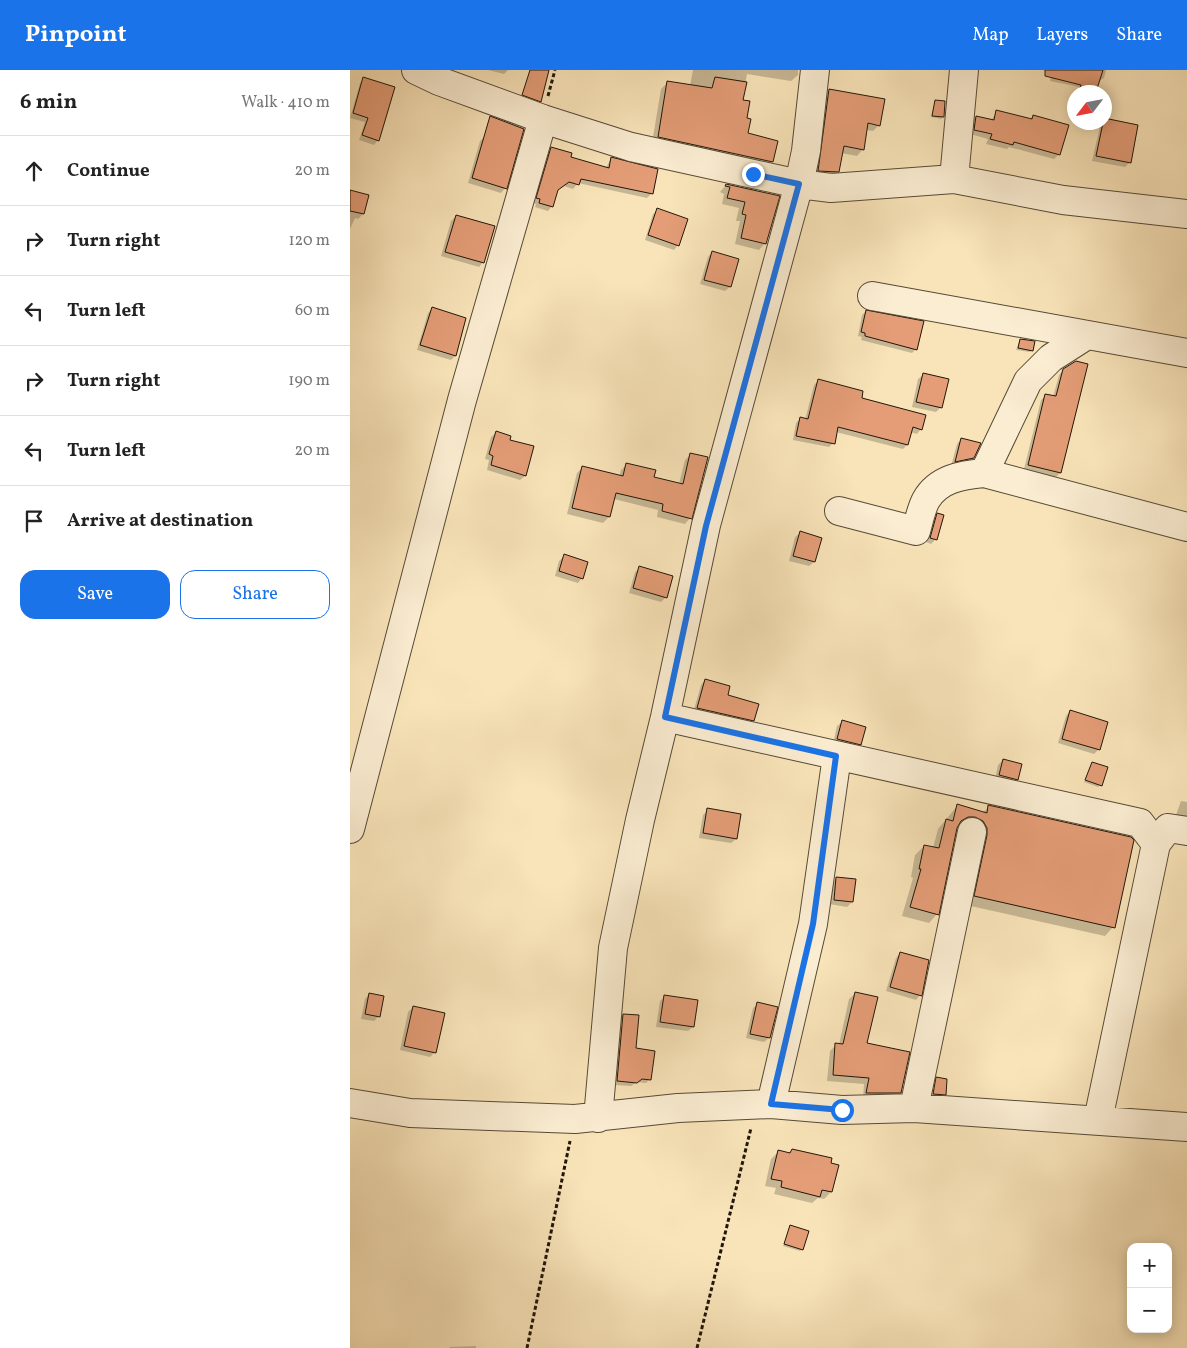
<!DOCTYPE html>
<html lang="en">
<head>
<meta charset="utf-8">
<style>
	body { margin:0; font-family:Vollkorn,serif; background:#f2f2f2; color:#222 }
	.controls { position:absolute; right:15px; bottom:15px; display:grid; overflow:hidden; border-radius:10px; box-shadow:0 2px 12px #0003 }
	.controls button { width:45px; height:45px; display:grid; place-items:center; padding:0; border:0; border-bottom:1px solid #e0e0e0; background:#fff; color:#222; font:25px sans-serif }
	.compass { position:absolute; left:717px; top:15px; width:45px; height:45px; border-radius:50%; background:#fff; box-shadow:0 2px 12px #0003; rotate:238deg }
	.stop { position:absolute; width:15px; height:15px; margin:-11px; border:4px solid #1a73e8; border-radius:50%; background:#fff }
	.stop.end { background:#1a73e8; border-color:#fff; box-shadow:0 1px 5px #0008 }
	.list { margin:0; padding:0; list-style:none }
	h2 { display:flex; justify-content:space-between; align-items:center; height:65px; margin:0; padding:0 20px; font-size:21px }
	h2 small { font-size:16px; font-weight:400; color:#767676 }
	.list li { display:grid; grid-template-columns:32px 1fr auto; gap:15px; align-items:center; box-sizing:border-box; height:70px; padding:0 20px; border-top:1px solid #e0e0e0 }
	.list b { display:block; font-size:19px; white-space:nowrap }
	.list em { font-size:16px; font-style:normal; color:#767676 }
	.actions { display:flex; gap:10px; padding:15px 20px }
	.actions a { flex:1; padding:11px 0; border:1px solid #1a73e8; border-radius:15px; text-align:center; font-size:18px; color:#1a73e8 }
	.actions .main { background:#1a73e8; color:#fff }
	.icon { flex:none; width:28px; height:28px; fill:none; stroke:currentColor; stroke-width:2; stroke-linecap:round; stroke-linejoin:round }
	.map { position:relative; flex:none; width:837px; height:1278px; overflow:hidden }
	header { display:flex; align-items:center; gap:30px; box-sizing:border-box; height:70px; padding:0 25px; background:#1a73e8; color:#fff }
	header strong { font-size:24px }
	nav { display:flex; gap:28px; margin-inline-start:auto; font-size:18px }
	main { display:flex }
	aside { flex:1; background:#fff }
	.map>svg:first-child { display:block }
	.shadow { fill:#0003 }
	.building { fill:#e49d77; stroke:#201609 }
	.lines { fill:none; stroke-linecap:round; stroke-linejoin:round }
	.minor-casing { stroke:#564a35; stroke-width:30 }
	.path { stroke:#201609; stroke-width:3; stroke-dasharray:4 2.5; stroke-linecap:butt }
	.minor { stroke:#fbedd2; stroke-width:28 }
	.route { stroke:#1a73e8; stroke-width:6 }
</style>
</head>
<body>
<header>
<strong>Pinpoint</strong>
<nav><a>Map</a><a>Layers</a><a>Share</a></nav>
</header>
<main>
<aside>
<h2>6 min<small>Walk · 410 m</small></h2>
<ul class="list">
<li><svg class="icon" aria-label="ahead" viewBox="0 0 24 24"><path d="M12 20V5M6 11l6-6 6 6"/></svg><div><b>Continue</b></div><em>20 m</em></li>
<li><svg class="icon" aria-label="right" viewBox="0 0 24 24"><path d="M7 20v-9h11M14 6l5 5-5 5"/></svg><div><b>Turn right</b></div><em>120 m</em></li>
<li><svg class="icon" aria-label="left" viewBox="0 0 24 24"><path d="M17 20v-9H6M10 6l-5 5 5 5"/></svg><div><b>Turn left</b></div><em>60 m</em></li>
<li><svg class="icon" aria-label="right" viewBox="0 0 24 24"><path d="M7 20v-9h11M14 6l5 5-5 5"/></svg><div><b>Turn right</b></div><em>190 m</em></li>
<li><svg class="icon" aria-label="left" viewBox="0 0 24 24"><path d="M17 20v-9H6M10 6l-5 5 5 5"/></svg><div><b>Turn left</b></div><em>20 m</em></li>
<li><svg class="icon" aria-label="arrive" viewBox="0 0 24 24"><path d="M6 21V4h12l-3 4 3 4H6"/></svg><div><b>Arrive at destination</b></div></li>
</ul>
<div class="actions"><a class="main">Save</a><a>Share</a></div>
</aside>
<div class="map">
<svg width="837" height="1278" viewBox="0 0 837 1278">
	<rect width="100%" height="100%" fill="#f9e4b9"/>
	<filter id="stains"><feTurbulence type="fractalNoise" baseFrequency=".004" numOctaves="4"/><feColorMatrix values="0 0 0 0 .2 0 0 0 0 .09 0 0 0 0 .02 0 0 0 .5 -.17"/></filter>
	<radialGradient id="worn" r=".72"><stop offset=".6" stop-color="#630" stop-opacity="0"/><stop offset="1" stop-color="#630" stop-opacity=".3"/></radialGradient>
	<!-- shadow -->
	<path class="shadow" d="M138 0H158L154 4Z
		M343 0H448V5L441 11 397 4 392 31 397 64 421 92 415 98 302 73 311 19 317 13 340 16Z
		M703 0H756L754 8 749 11 745 22H728L729 17 700 11Z
		M14 9 28 70 24 75 9 70 15 52 0 48 10 13Z
		M479 21 529 55 523 61 516 60 513 79 507 86 491 83 488 101 482 107 462 106 473 27Z
		M585 31 593 47 591 49 581 47Z
		M647 41 679 50 683 46 709 84 704 89 659 77 657 79 636 74 638 69 620 64 621 52 626 47 641 51Z
		M751 52H754L780 92 775 97 742 91Z
		M135 66 155 118 151 123 118 113 130 71Z
		M202 78 220 87 256 98 261 88 302 123 297 128 228 113 223 119 214 116 206 121 202 136 198 141 185 137 186 134 183 133 197 82Z
		M376 115 428 127 415 173 409 180 385 174 390 151H386L389 138 372 134 374 124 370 122Z
		M0 121 18 126 13 144 8 149 5 148 0 159Z
		M308 140 328 175 324 180 295 170 303 144Z
		M106 146 133 192 129 197 91 186 101 151Z
		M362 182 380 217 375 221 350 214 358 187Z
		M82 239 105 286 101 290 67 280 78 243Z
		M516 241 566 279 562 283 511 270 512 267 508 266 512 245Z
		M670 270 682 280 680 282 666 280Z
		M713 300 710 403 706 407 674 399 691 330 695 326 703 327 709 305Z
		M573 305 591 337 586 342 562 337 568 309Z
		M469 310 510 329 571 359 567 364 560 362 557 375 553 379 486 362 483 373 479 377 443 370 446 353 450 349 455 350 464 315Z
		M146 363 158 371 183 377 175 406 170 410 137 400 139 390 135 389 141 367Z
		M611 369 623 388 618 393 601 396 607 374Z
		M341 384 340 448 335 454 307 447 308 440 264 429 259 447 253 453 217 444 227 403 232 398 269 407 271 400 277 394 303 408 329 414 335 390Z
		M588 445 586 469 581 474 576 472 583 449Z
		M450 463 471 468 464 492 459 496 439 491 445 467Z
		M214 486 232 508 228 513 205 506 209 491Z
		M290 498 316 527 311 532 279 523 285 502Z
		M355 610 376 626 403 650 398 655 343 643 351 615Z
		M720 641 749 679 744 684 708 673 716 646Z
		M492 652 510 674 506 679 483 674 487 656Z
		M653 690 667 709 662 714 645 710 648 695Z
		M743 693 750 715 748 717 734 712Z
		M831 731 837 732V747L826 745Z
		M608 735 632 743 639 737 763 857 755 866 616 835 615 755 608 756 587 844 579 853 552 846 563 808 561 807 565 785 574 776 583 778 588 759Z
		M358 740 386 769 381 773 349 768 353 745Z
		M487 808 502 832 497 837 479 834 482 813Z
		M550 883 570 925 566 930 536 921 546 888Z
		M506 923 516 974 550 1022 544 1028 513 1029 514 1014 477 1011 480 981 486 975H489L499 929Z
		M19 924 29 946 24 951 11 949 15 929Z
		M315 926 343 957 338 961 306 957 310 931Z
		M408 934 419 968 414 972 396 968 403 938Z
		M63 937 85 982 80 987 50 980 58 942Z
		M273 945 285 979 300 1009 296 1013 287 1012 281 1016 264 1015 269 949Z
		M587 1008 594 1024 592 1026 582 1025Z
		M442 1080 487 1096 481 1122 474 1129 468 1128 462 1133 424 1124 426 1118 415 1116 421 1089 428 1082 438 1084Z
		M440 1156 452 1179 450 1181 433 1176Z
		M126 1276V1278H99L100 1277Z"/>
	<!-- building -->
	<path class="building" d="M180 0H199L191 32 172 25Z
		M695 0H753L746 22H729L731 15 695 6Z
		M13 7 45 17 29 71 12 65 18 48 3 43Z
		M365 7 397 12 393 30 400 31 397 48 401 49 398 63 428 71 423 92 308 67 317 11 362 18Z
		M479 19 535 29 530 56 518 53 514 80 494 76 489 102 468 101Z
		M585 30 595 31 594 47 582 46Z
		M646 40 682 49 683 45 719 55 710 85 664 72 663 75 640 69 642 64 624 60 626 46 644 50Z
		M140 46 174 59 157 119 122 108Z
		M754 48 788 55 781 93 746 86Z
		M201 77 222 83 221 87 259 98 261 87 308 99 303 124 231 109 229 115 219 112 208 120 203 137 189 133 190 129 186 128Z
		M376 114 430 126 416 174 391 168 396 145 392 144 395 132 377 128 380 117 375 116Z
		M0 120 19 125 14 144 0 141Z
		M307 138 338 149 329 176 298 165Z
		M106 145 145 156 134 193 95 182Z
		M362 181 389 189 381 217 354 210Z
		M82 237 116 248 106 286 70 275Z
		M516 240 574 251 567 280 515 266V263L511 262Z
		M670 269 685 271 683 281 668 278Z
		M726 291 738 294 711 403 678 395 695 324 706 326 713 299Z
		M573 303 599 309 592 338 566 332Z
		M468 309 513 321 512 328 576 345 572 360 563 357 558 375 488 357 485 374 446 366 450 347 458 349Z
		M146 361 161 366 160 370 184 376 176 406 141 395 143 386 139 384Z
		M611 368 631 373 624 388 605 392Z
		M340 383 358 387 342 449 312 441 313 434 266 423 260 447 222 438 232 396 273 406 276 393 306 400 304 407 333 414Z
		M587 443 594 445 587 470 580 468Z
		M450 461 472 468 465 492 443 486Z
		M214 484 238 492 233 509 209 501Z
		M289 496 323 506 317 528 283 518Z
		M355 609 380 616 378 625 409 634 404 651 347 638Z
		M720 640 758 652 750 680 712 669Z
		M492 650 516 657 511 675 487 669Z
		M653 689 672 694 668 710 649 705Z
		M742 692 758 697 752 716 735 710Z
		M607 734 637 743 638 735 781 767 784 770 765 858 624 826 637 765V758L633 751 625 747H618L611 751 607 758 589 845 560 837 571 799H569L574 775 589 778 596 749 603 751Z
		M357 738 391 744 387 769 353 763Z
		M486 807 506 809 503 832 484 830Z
		M550 882 579 890 572 926 540 917Z
		M505 922 528 927 517 973 560 982 551 1023H516L519 1008 483 1005 485 973 493 974Z
		M19 923 34 926 30 947 15 944Z
		M314 925 348 930 344 957 310 952Z
		M407 932 428 937 420 968 400 964Z
		M63 936 95 943 86 983 54 976Z
		M273 944 289 945 286 978 305 981 301 1010 292 1009 287 1013 267 1011Z
		M586 1007 597 1009 596 1025 583 1024Z
		M442 1079 482 1088 481 1093 489 1095 482 1122 472 1120 470 1127 431 1117 432 1111 421 1109 428 1080 440 1083Z
		M440 1155 459 1161 453 1180 434 1174Z"/>
	<g class="lines">
		<defs>
			<path id="minor" d="M66 0 89 11 193 49 281 77 449 114 481 118 604 109 713 130 837 144
				M604 109 614 0
				M522 226 837 283
				M634 403 678 311 701 288 737 265
				M489 441 566 461C569 451 571 439 576 430 588 409 611 405 634 403L837 457
				M315 647 790 753 806 774
				M0 759 112 330 193 49
				M0 1033 60 1043 225 1049 328 1038 421 1034 492 1040 564 1038 837 1057
				M421 1034 463 854 487 686
				M564 1038 622 762
				M248 1048 263 878 290 750 315 647 356 455 449 114 456 81 465 0
				M748 1050 806 774 818 758 837 761"/>
		</defs>
		<!-- minor casing -->
		<use href="#minor" class="minor-casing"/>
		<!-- path -->
		<path class="path" d="M198 26 205 0
			M177 1278 220 1071
			M347 1278 401 1058"/>
		<!-- minor -->
		<use href="#minor" class="minor"/>
	</g>
	<g class="lines">
		<!-- route -->
		<path class="route" d="M403 104 449 114 356 456 315 647 486 686 463 854 421 1034 492 1040"/>
	</g>
	<rect width="100%" height="100%" filter="url(#stains)"/>
	<rect width="100%" height="100%" fill="url(#worn)"/>
</svg>
<div class="controls">
<button>+</button>
<button>−</button>
</div>
<svg class="compass" viewBox="-18 -18 36 36"><path d="M0-13l5 13h-10z" fill="#e53935"/><path d="M0 13l5-13h-10z" fill="#767676"/></svg>
<div class="stop" style="left:492px;top:1040px"></div>
<div class="stop end" style="left:403px;top:104px"></div>
</div>
</main>
</body>
</html>
